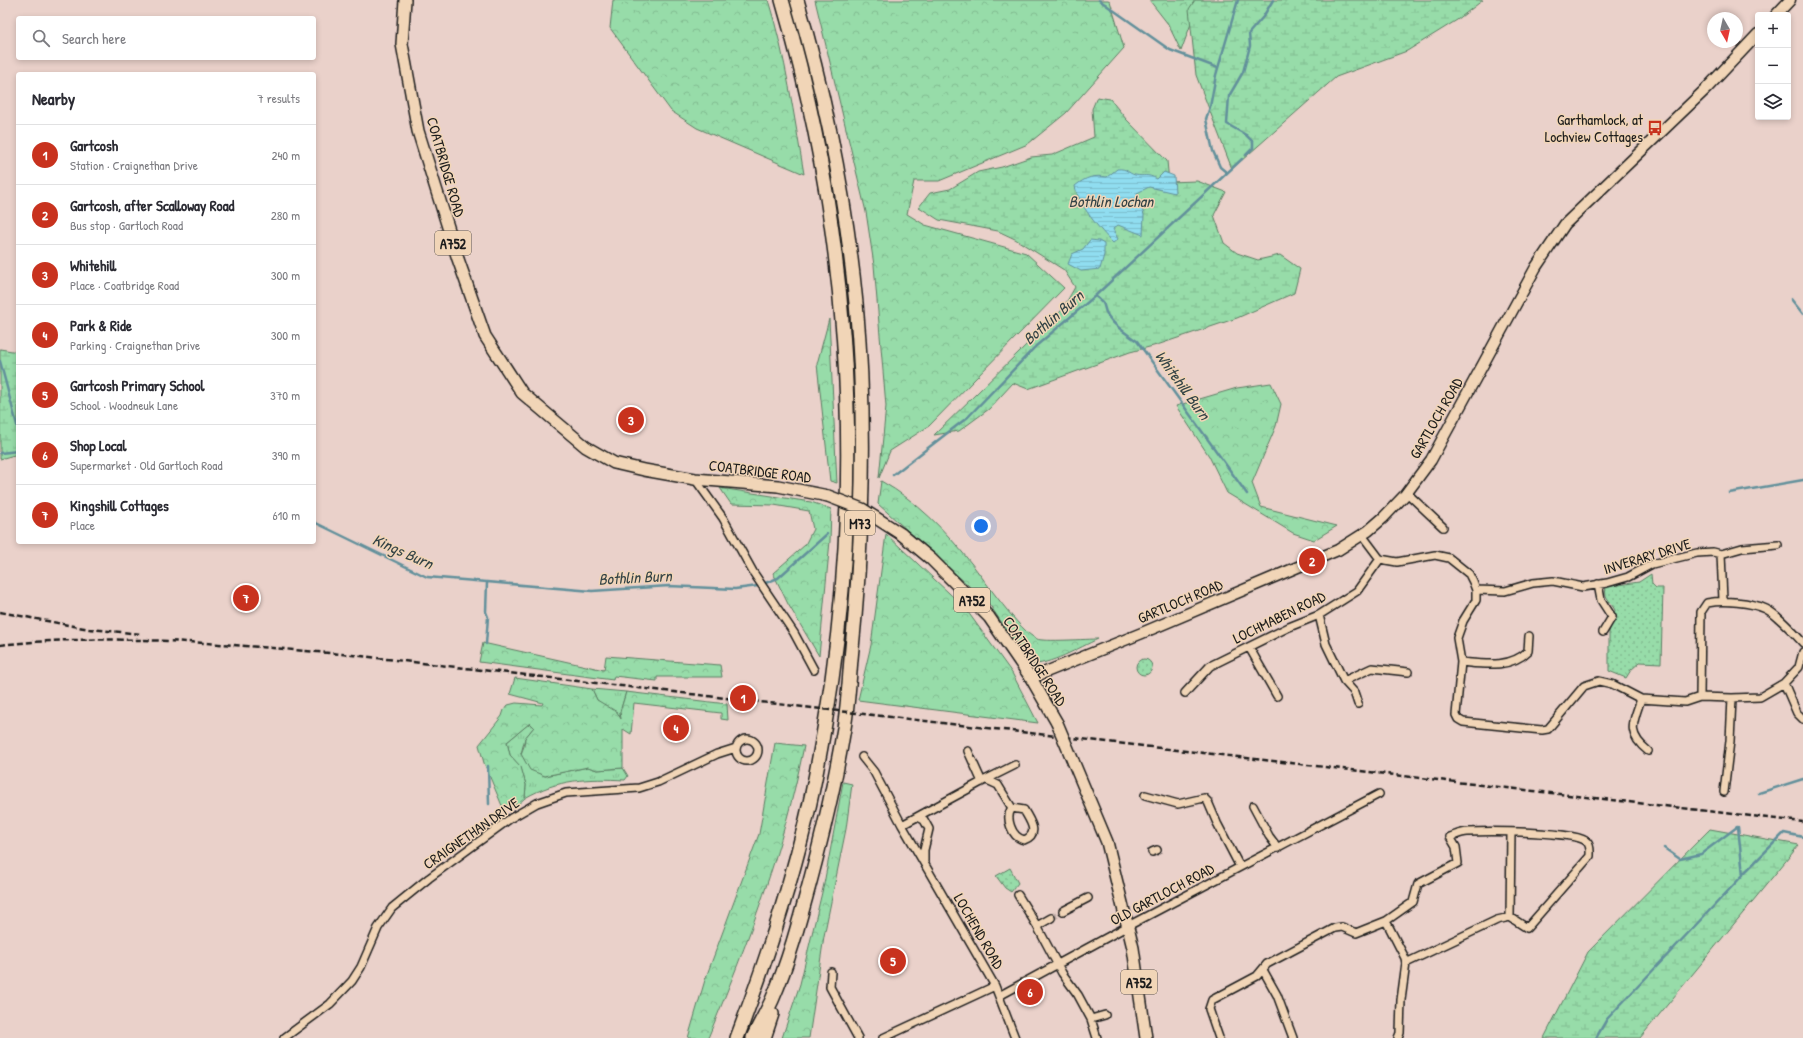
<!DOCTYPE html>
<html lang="en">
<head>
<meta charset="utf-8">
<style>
	body { margin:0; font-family:"Patrick Hand",sans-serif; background:#f2f2f3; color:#2b2b33 }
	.controls { position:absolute; right:12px; top:12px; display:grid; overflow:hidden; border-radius:4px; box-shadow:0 2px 6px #0003 }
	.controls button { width:36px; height:36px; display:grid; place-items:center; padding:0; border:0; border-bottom:1px solid #e1e1e2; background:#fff; color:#2b2b33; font:20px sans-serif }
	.compass { position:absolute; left:1707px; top:12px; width:36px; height:36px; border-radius:50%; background:#fff; box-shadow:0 2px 6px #0003; rotate:171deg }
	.you { position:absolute; left:981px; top:526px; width:14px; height:14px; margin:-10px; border:3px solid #fff; border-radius:50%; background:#1a73e8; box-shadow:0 0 0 6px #1a73e833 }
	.badge { display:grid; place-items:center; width:26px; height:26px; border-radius:50%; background:#c8321e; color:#fff; font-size:13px; font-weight:700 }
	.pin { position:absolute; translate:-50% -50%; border:2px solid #fff; box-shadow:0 1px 4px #0006 }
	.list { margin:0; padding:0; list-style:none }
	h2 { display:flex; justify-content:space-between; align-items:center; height:52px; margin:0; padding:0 16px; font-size:17px }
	h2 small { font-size:13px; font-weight:400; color:#7c7c81 }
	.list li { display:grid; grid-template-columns:26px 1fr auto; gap:12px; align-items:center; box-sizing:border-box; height:60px; padding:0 16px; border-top:1px solid #e1e1e2 }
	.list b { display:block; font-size:15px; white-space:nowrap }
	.list p { margin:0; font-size:13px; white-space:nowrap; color:#7c7c81 }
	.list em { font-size:13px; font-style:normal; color:#7c7c81 }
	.icon { flex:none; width:22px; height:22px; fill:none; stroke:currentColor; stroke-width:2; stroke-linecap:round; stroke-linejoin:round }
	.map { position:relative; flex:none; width:1803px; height:1038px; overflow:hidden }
	.search { position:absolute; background:#fff; box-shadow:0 2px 6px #0003; left:16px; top:16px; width:300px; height:44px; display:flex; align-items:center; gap:10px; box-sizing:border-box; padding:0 14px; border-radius:4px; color:#7c7c81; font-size:15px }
	.panel { position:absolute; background:#fff; box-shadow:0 2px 6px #0003; left:16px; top:72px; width:300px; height:472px; border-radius:4px }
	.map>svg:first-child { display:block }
	.grass { fill:url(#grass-tufts); stroke:#5a7c62 }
	.forest { fill:url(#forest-crowns); stroke:#5a7c62 }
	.wetland { fill:url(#wetland-marsh); stroke:#5a7c62 }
	.park { fill:url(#park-dots); stroke:#5a7c62 }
	.water { fill:url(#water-rules); stroke:#62909b }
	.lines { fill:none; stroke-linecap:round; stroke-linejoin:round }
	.stream { stroke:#62909b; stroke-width:2.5 }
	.street-tunnel { stroke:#c1ada7; stroke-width:7; stroke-dasharray:7 3.5; stroke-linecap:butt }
	.street-casing { stroke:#1c1c1c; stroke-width:10 }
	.secondary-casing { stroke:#1c1c1c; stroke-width:13 }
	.primary-casing { stroke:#1c1c1c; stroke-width:14 }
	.highway-casing { stroke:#1c1c1c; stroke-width:16 }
	.street { stroke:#f1d5b7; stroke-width:7 }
	.secondary { stroke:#f1d5b7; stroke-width:10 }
	.primary { stroke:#f1d5b7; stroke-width:11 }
	.highway { stroke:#f1d5b7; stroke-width:13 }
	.rail { stroke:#1c1c1c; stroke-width:2.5; stroke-dasharray:6 3; stroke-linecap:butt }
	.primary-bridge-casing { stroke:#1c1c1c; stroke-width:14; stroke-linecap:butt }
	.primary-bridge { stroke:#f1d5b7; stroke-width:11 }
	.labels { text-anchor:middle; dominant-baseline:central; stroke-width:3; stroke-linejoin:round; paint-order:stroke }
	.shield { fill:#f1d5b7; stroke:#5c544a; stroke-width:1 }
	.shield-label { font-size:14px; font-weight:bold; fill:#1c1c1c }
	.poi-label { font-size:15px; fill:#1c1c1c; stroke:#f1d5b7; text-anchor:end }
	.street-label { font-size:15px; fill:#1c1c1c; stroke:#f1d5b7 }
	.water-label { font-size:16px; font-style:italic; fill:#334346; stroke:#f1d5b7 }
</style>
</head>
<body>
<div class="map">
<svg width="1803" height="1038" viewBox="0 0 1803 1038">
	<defs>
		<pattern id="grass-tufts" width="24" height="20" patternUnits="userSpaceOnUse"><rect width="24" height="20" fill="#97dca9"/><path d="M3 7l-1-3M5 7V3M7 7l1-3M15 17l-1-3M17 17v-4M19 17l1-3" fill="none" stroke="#82bc91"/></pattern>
		<pattern id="forest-crowns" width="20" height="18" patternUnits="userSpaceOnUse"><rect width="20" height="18" fill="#97dca9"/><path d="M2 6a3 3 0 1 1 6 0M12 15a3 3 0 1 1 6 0" fill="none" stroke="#82bc91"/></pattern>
		<pattern id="wetland-marsh" width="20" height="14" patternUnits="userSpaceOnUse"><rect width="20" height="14" fill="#97dca9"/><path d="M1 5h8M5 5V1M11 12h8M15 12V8" fill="none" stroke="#82bc91"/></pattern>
		<pattern id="park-dots" width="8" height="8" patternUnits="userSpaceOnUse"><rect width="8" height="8" fill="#97dca9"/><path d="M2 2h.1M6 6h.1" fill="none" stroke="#82bc91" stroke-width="1.8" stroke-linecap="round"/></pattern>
		<pattern id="water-rules" width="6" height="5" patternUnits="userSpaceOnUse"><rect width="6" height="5" fill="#90ddf0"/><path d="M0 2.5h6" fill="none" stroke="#7cbdcd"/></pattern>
	</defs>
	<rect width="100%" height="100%" fill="#ead1ca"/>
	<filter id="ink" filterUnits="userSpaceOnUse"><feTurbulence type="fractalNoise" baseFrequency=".025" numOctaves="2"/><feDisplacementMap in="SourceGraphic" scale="8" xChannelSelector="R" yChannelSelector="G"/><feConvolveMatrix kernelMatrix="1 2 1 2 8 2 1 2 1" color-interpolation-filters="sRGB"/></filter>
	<g filter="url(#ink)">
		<!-- grass -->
		<path class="grass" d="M592 689 626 692 620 712 622 720 597 700Z
			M531 722 534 727 525 738 521 754 545 776 588 767 597 770 623 768 628 776 625 780C588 778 558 779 525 798L526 785 521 768 510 755 507 742Z"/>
		<!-- forest -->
		<path class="forest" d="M613 0H768C786 57 794 116 804 174L697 128 671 111 610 28Z
			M815 0H1108L1110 1 1124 48 1066 113 1028 144 939 181H914L907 214 925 225 1026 253 1064 288 929 426 890 451 879 478 886 406 874 265 866 212Z
			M1155 0H1204L1196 10 1181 51 1168 24 1150 1Z
			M829 319 837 483 830 481 817 364Z
			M1271 383 1281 404 1276 426 1252 483 1261 507 1337 526 1314 540 1293 533 1227 493 1209 456 1176 406 1237 388Z
			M881 481C918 502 944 529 971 563 983 578 1021 633 1037 639 1043 642 1088 639 1098 639 1080 647 1049 666 1030 664L989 604 878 504Z
			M720 488 811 502 831 509 830 541 819 656 788 604 773 573 805 545 813 529 809 511 774 505 731 504Z
			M886 534 965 608 1012 673 1038 723 858 700 871 645Z
			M483 643 604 670 606 656 720 665 722 677H657V681L614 676 613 680 479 662Z
			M515 678 592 689 597 700 617 712 621 719 620 712 626 692 727 704 728 720 721 719V713L634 703 631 734 623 729V768L597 770 588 767 545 776 530 770 521 754 524 746 525 738 534 727 530 723 507 742 510 755 521 767 526 785 525 798 517 805 503 808 484 763 479 745 502 716 504 710 508 705 516 703 542 705 543 703 510 694Z
			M775 743 804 746C784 848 748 942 708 1038H688L705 980 759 834Z
			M843 782 852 784 846 829 824 936 809 1038H782L800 984 824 884Z"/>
		<!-- wetland -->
		<path class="wetland" d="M1195 0H1483L1457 20 1407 51 1336 77 1232 169 1196 75 1189 9Z
			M1097 97 1110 99 1126 119 1167 161 1169 182 1197 181 1226 192 1214 215 1224 243 1237 253 1258 260 1280 255 1300 269 1294 293 1237 318 1157 345 1130 352 1028 389 1013 383 989 409 959 431 934 435 1062 310 1075 287 1064 270 1015 239 998 231 939 220 919 207 930 193 950 189 978 172 1002 167 1031 157 1052 155 1094 137 1092 109Z
			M0 349 18 352V454L0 459Z
			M1710 829 1799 845 1640 1038H1544L1588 952Z"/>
		<!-- park -->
		<path class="park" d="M1651 574 1652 584 1656 588H1663L1661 663 1640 662 1631 670 1626 678 1609 671V632L1615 610 1606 596 1605 587 1639 582Z
			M1136 667a8 8 0 1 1 16 0a8 8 0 1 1-16 0Z
			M1010 868 1018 883 1011 892 1005 888 996 876Z"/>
		<!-- water -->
		<path class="water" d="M1117 169C1128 168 1127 173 1135 175 1145 177 1146 173 1157 179L1164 172 1174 176 1175 193 1149 187 1137 193 1144 215 1143 235 1118 225 1113 229 1118 239 1113 243C1100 230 1078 204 1075 186 1086 177 1094 175 1107 177Z
			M1090 240 1099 241 1104 244V255L1100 269 1081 271 1068 264 1072 254 1083 249Z"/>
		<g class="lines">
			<!-- stream -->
			<path class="stream" d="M1099 0 1170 50 1218 68
				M1246 155 1253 148V142L1246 135 1227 124 1229 96 1243 72 1250 46 1249 33 1263 17 1273 0
				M1226 172 1220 167 1213 151 1206 119 1210 107 1216 75 1238 0
				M1095 296C1109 306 1101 305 1108 316 1115 327 1127 334 1137 341L1247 494
				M1791 299 1803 314
				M0 361 18 429
				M0 453 18 451
				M893 475 968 417 1036 346 1095 296 1242 159
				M1729 493 1803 480
				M314 522 427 577 487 582
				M486 644 488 617 486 612 487 582 592 591 669 586 735 589 758 586 778 578 827 534
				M488 766 489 804
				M1759 793 1803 779
				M1664 848 1680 859 1701 854 1737 827
				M1743 874 1784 833 1803 837
				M1596 1038 1607 1019 1743 875 1738 827"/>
			<!-- street-tunnel -->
			<path class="street-tunnel" d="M1051 918 1063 911"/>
			<defs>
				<path id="street" d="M695 479 723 518 753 572 794 633 814 670
					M1407 493 1443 527
					M1362 535 1380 559 1397 562 1435 555 1449 558 1469 574 1473 582 1476 590V600L1463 621 1457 638 1461 662 1456 715 1458 719 1463 722 1542 730 1548 729 1584 686 1599 681 1612 684 1641 699 1685 702 1700 697 1732 698 1760 697 1784 683 1799 667 1803 652
					M1721 554 1723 600
					M1598 584 1601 600 1612 617 1603 632
					M1476 590 1505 591 1533 583 1553 581 1583 587 1607 583 1628 577 1652 564 1697 553 1713 552 1721 554 1742 548 1778 545
					M1319 615 1326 644 1344 681 1354 692 1358 704
					M1249 647 1277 696
					M1461 662C1483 664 1510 669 1528 651L1529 636
					M1344 681 1372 668 1408 672
					M1784 683 1797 713 1803 719
					M1185 693 1210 666 1289 627 1319 615 1357 591 1380 559
					M1700 697 1701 612 1707 603C1724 600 1751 602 1766 609 1776 614 1795 634 1803 643
					M1641 699C1633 723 1626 733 1648 751
					M736 750a11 11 0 1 1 22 0a11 11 0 1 1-22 0Z
					M968 751 982 782
					M862 757 874 772 902 825 995 986 1015 1038
					M987 780 998 785 1012 808 1024 810C1029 820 1041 834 1024 840 1011 837 1005 817 1012 808
					M1724 792 1730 741 1732 698
					M1145 795 1178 804 1204 798 1208 802 1217 823 1240 867
					M1253 806 1269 836 1278 848
					M918 817 924 820 929 829 924 850V861
					M902 825 985 780 1015 765
					M1152 852 1157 850
					M1018 895 1037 926 1062 973 1078 995 1091 1019 1105 1015
					M1063 911 1088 898
					M1510 917 1511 832
					M1386 921 1413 902 1418 884 1458 863 1456 847 1450 837C1456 835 1462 832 1468 832 1486 831 1578 831 1587 842 1591 846 1590 851 1590 856L1527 928 1510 917 1497 920 1406 963
					M1037 926 1051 918
					M1263 970 1277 995 1293 1038
					M831 972 830 987 858 1038
					M999 996 1128 926 1379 794
					M1091 1019 1097 1038
					M284 1038 330 1004 352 981 361 967 378 928 392 908 429 878 511 818 537 803 566 793 639 788 658 782 717 754 736 748
					M883 1038 995 986
					M1219 1038 1209 1009 1212 1000 1257 976 1267 964 1335 928 1342 927 1356 933 1386 921 1405 958 1406 963 1401 1000 1400 1033 1398 1038"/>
				<path id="secondary" d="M1776 15 1790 0
					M1031 678 1142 633 1338 550 1368 531 1383 518 1405 495 1431 460 1536 267 1565 224 1706 89 1758 34"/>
				<path id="primary" d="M405 0 402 44 418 131 458 259 485 336 522 393 586 447 614 463 644 470 695 479 778 486 828 496
					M901 534 931 559 989 617 1031 678 1057 723
					M1073 761 1107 842 1133 948 1146 1038"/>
				<path id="highway" d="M737 1038C764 967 788 894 806 820 817 774 825 726 832 679 864 451 847 221 782 0
					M753 1038C759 1025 766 1013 772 1000 789 961 800 919 811 878 824 829 836 778 844 728 848 705 849 682 851 659 863 541 867 421 856 303 846 200 826 99 797 0
					M764 1038 772 1014"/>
			</defs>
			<!-- street casing -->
			<use href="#street" class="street-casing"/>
			<!-- secondary casing -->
			<use href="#secondary" class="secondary-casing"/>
			<!-- primary casing -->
			<use href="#primary" class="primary-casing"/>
			<!-- highway casing -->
			<use href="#highway" class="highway-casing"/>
			<!-- street -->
			<use href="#street" class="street"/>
			<!-- secondary -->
			<use href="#secondary" class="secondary"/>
			<!-- primary -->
			<use href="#primary" class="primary"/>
			<!-- highway -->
			<use href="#highway" class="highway"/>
			<!-- rail -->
			<path class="rail" d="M0 612 89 629 142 634
				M0 645C117 632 235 645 352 655L1803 822"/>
			<defs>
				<path id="primary-bridge" d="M828 496 862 509 901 534
					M1057 723 1073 761"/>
			</defs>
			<!-- primary-bridge casing -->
			<use href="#primary-bridge" class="primary-bridge-casing"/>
			<!-- primary-bridge -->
			<use href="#primary-bridge" class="primary-bridge"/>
		</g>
	</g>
	<!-- icons -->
	<defs>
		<symbol id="bus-bare" viewBox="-9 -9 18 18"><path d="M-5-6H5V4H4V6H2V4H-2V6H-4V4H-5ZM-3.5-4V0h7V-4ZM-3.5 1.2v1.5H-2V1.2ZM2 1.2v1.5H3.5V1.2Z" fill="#c8321e" stroke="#f1d5b7" stroke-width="2.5" paint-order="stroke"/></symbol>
	</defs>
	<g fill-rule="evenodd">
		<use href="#bus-bare" x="1644" y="117" width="22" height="22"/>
	</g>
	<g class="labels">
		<!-- shield labels -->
		<g class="shield">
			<rect x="435" y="231" width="36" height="24" rx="3"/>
			<rect x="845" y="511" width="30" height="24" rx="3"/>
			<rect x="954" y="588" width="36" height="24" rx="3"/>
			<rect x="1121" y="970" width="36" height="24" rx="3"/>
		</g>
		<g class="shield-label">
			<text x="453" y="243">A752</text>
			<text x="860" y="523">M73</text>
			<text x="972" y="600">A752</text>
			<text x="1139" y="982">A752</text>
		</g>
		<!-- poi labels -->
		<g class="poi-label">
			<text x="1643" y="119">Garthamlock, at<tspan x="1643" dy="17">Lochview Cottages</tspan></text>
		</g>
		<!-- street labels -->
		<g class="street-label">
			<text transform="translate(446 167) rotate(74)">COATBRIDGE ROAD</text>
			<text transform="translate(1436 418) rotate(-60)">GARTLOCH ROAD</text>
			<text transform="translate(760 471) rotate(7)">COATBRIDGE ROAD</text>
			<text transform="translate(1647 556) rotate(-17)">INVERARY DRIVE</text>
			<text transform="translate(1180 601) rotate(-23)">GARTLOCH ROAD</text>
			<text transform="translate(1279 617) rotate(-26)">LOCHMABEN ROAD</text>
			<text transform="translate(1035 661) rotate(57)">COATBRIDGE ROAD</text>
			<text transform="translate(471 833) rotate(-35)">CRAIGNETHAN DRIVE</text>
			<text transform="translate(1162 894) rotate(-28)">OLD GARTLOCH ROAD</text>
			<text transform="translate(979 931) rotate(60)">LOCHEND ROAD</text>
		</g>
		<!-- water labels -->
		<g class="water-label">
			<text x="1111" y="201">Bothlin Lochan</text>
			<text transform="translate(1053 317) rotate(-41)">Bothlin Burn</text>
			<text transform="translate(1183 385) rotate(54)">Whitehill Burn</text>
			<text transform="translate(403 551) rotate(24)">Kings Burn</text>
			<text transform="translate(635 577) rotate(-3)">Bothlin Burn</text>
		</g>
	</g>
</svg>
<div class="controls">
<button>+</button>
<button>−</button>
<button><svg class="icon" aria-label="layers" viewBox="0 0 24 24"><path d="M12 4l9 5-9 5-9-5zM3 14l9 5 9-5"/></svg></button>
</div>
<svg class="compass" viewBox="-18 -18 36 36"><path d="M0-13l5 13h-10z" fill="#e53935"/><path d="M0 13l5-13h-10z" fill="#7c7c81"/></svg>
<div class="you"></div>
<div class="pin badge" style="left:743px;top:698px">1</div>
<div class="pin badge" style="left:1312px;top:561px">2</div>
<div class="pin badge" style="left:631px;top:420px">3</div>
<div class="pin badge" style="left:676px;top:728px">4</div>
<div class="pin badge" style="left:893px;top:961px">5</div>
<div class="pin badge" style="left:1030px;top:992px">6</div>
<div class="pin badge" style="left:246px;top:598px">7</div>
<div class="search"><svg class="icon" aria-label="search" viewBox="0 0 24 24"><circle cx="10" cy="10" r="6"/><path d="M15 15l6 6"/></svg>Search here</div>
<section class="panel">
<h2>Nearby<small>7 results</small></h2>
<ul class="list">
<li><span class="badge">1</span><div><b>Gartcosh</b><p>Station · Craignethan Drive</p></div><em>240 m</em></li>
<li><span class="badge">2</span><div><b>Gartcosh, after Scalloway Road</b><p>Bus stop · Gartloch Road</p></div><em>280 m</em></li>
<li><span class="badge">3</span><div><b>Whitehill</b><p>Place · Coatbridge Road</p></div><em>300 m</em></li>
<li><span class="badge">4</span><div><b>Park &amp; Ride</b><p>Parking · Craignethan Drive</p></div><em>300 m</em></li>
<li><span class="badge">5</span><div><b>Gartcosh Primary School</b><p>School · Woodneuk Lane</p></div><em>370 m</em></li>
<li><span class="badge">6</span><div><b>Shop Local</b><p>Supermarket · Old Gartloch Road</p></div><em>390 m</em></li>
<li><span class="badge">7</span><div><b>Kingshill Cottages</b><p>Place</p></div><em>610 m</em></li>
</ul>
</section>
</div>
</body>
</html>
